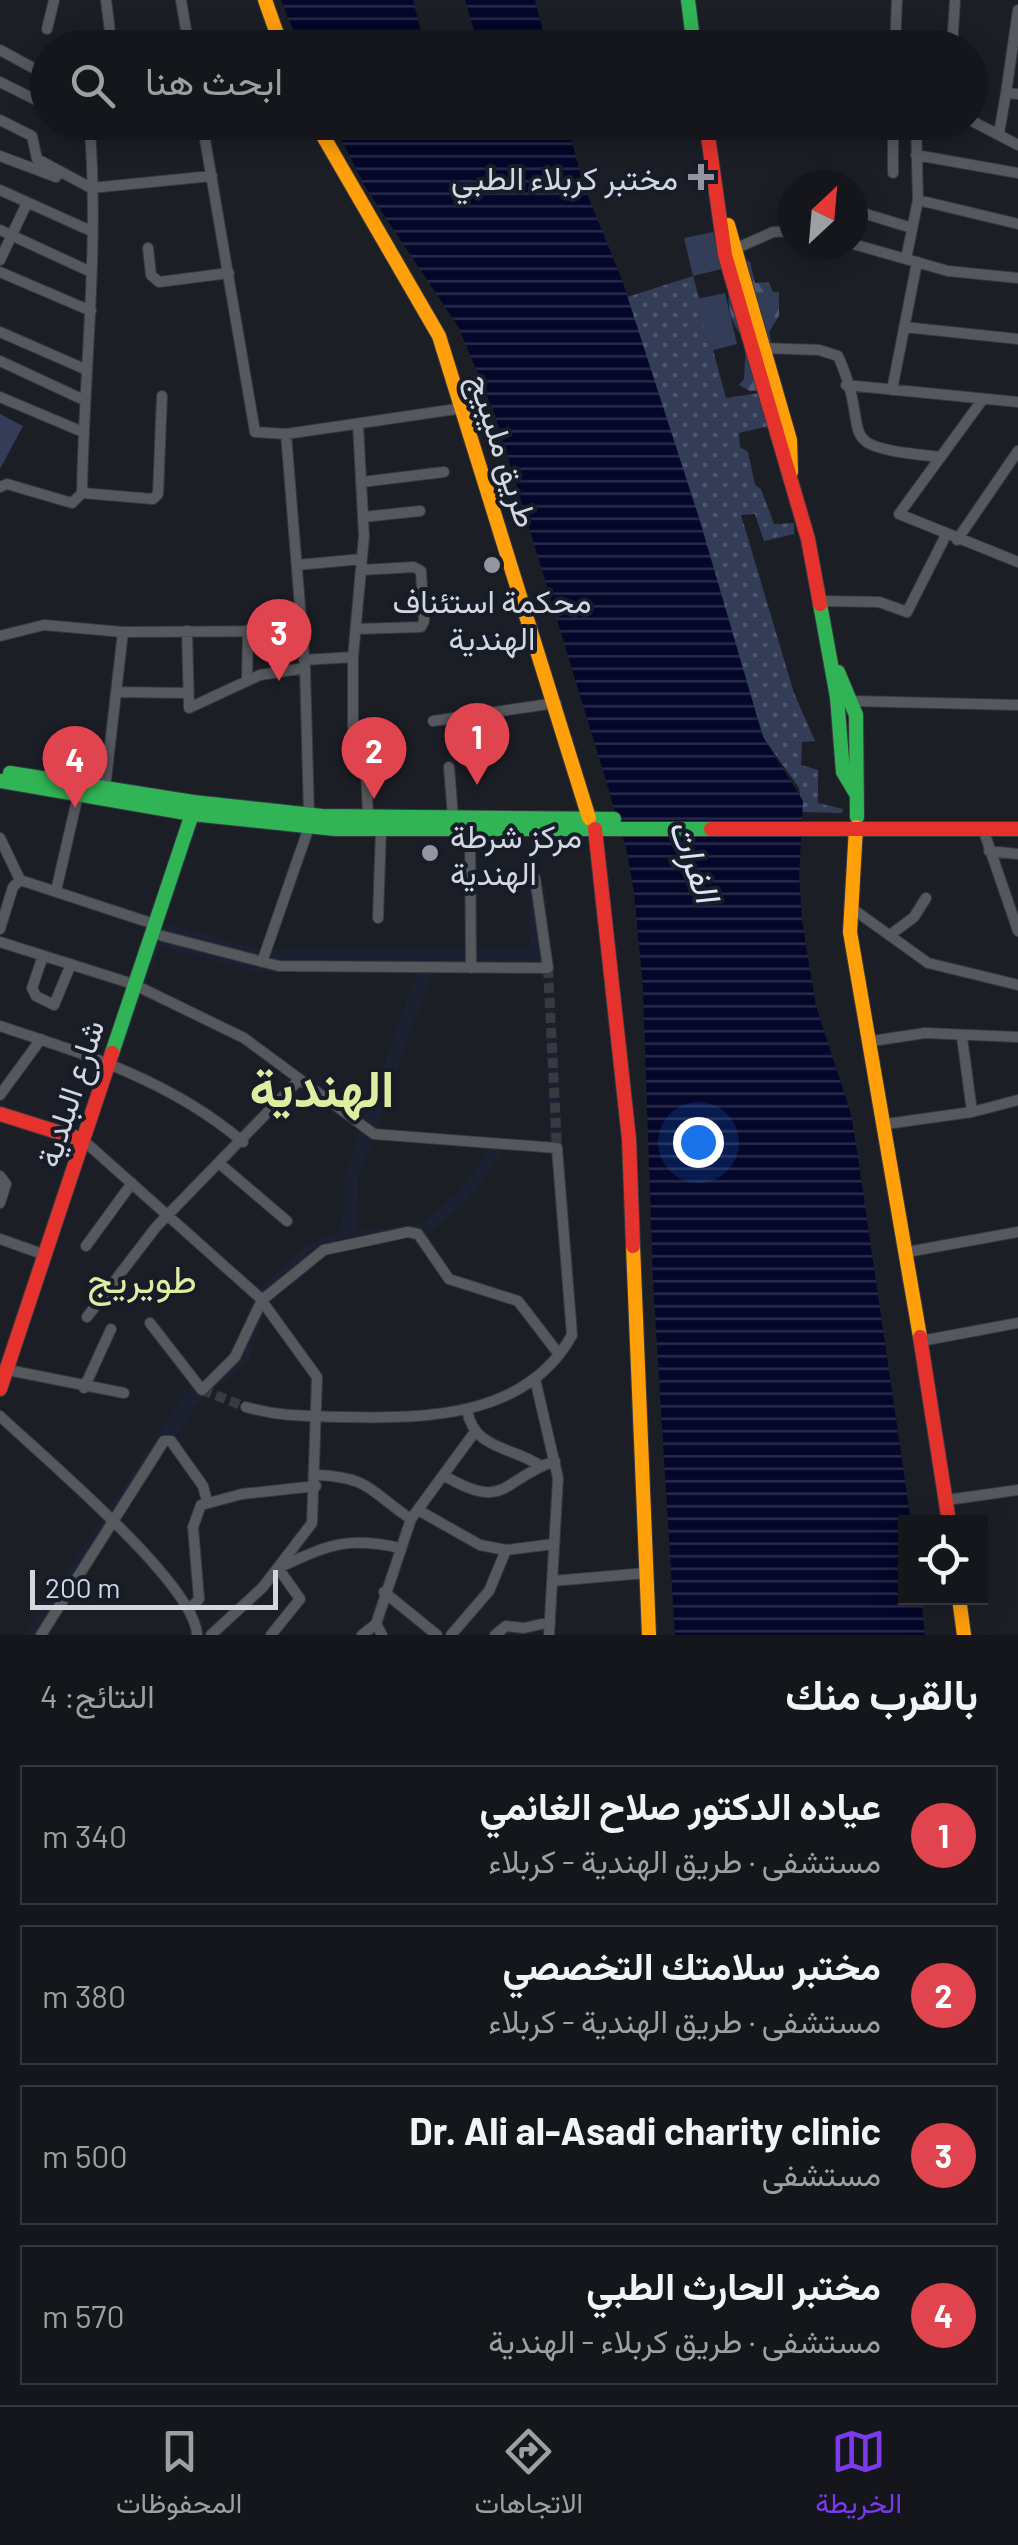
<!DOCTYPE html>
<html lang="ar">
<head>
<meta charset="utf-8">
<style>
	body { margin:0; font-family:Barlow,Vazirmatn,sans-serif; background:#1d1f25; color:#f1f3f6; direction:rtl }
	.controls { position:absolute; right:30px; bottom:30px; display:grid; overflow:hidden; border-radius:0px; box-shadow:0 5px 25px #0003 }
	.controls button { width:90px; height:90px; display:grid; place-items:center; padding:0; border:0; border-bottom:2px solid #33353b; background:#14161c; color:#f1f3f6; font:50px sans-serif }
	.compass { position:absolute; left:778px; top:170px; width:90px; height:90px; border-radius:50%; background:#14161c; box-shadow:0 5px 25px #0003; rotate:26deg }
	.scale { position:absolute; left:30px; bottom:25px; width:248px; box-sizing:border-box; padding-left:10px; border:5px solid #d4d7e0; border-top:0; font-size:28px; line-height:35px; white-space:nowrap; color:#d4d7e0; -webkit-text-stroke:8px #171c29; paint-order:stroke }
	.you { position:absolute; left:698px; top:1142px; width:35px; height:35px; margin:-25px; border:8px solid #fff; border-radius:50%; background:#1a73e8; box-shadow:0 0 0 15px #1a73e833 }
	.badge { display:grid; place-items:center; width:65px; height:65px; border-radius:50%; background:#7c3aed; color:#fff; font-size:32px; font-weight:700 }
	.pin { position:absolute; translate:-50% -82px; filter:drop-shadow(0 2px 5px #0008) }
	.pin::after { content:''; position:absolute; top:52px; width:35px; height:30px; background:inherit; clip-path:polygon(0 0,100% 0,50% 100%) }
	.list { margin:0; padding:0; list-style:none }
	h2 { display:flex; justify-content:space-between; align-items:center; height:130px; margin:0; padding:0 40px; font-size:42px }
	h2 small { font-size:32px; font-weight:400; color:#9d9fa3 }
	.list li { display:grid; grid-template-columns:65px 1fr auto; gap:30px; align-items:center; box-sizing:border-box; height:140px; margin:0 20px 20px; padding:0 20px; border:2px solid #33353b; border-radius:0px }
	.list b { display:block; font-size:38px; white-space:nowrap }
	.list p { margin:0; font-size:32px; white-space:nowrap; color:#9d9fa3 }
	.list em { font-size:32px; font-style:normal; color:#9d9fa3 }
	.icon { flex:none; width:55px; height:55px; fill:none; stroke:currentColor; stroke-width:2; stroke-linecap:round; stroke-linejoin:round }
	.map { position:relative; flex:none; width:1018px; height:1635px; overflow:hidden; direction:ltr }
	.search { position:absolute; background:#14161c; box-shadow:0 5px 25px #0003; left:30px; right:30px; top:30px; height:110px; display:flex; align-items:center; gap:25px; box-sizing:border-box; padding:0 35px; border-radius:55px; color:#9d9fa3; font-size:38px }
	.sheet { height:770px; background:#14161c }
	nav { display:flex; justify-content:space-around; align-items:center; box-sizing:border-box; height:140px; border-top:2px solid #33353b; background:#14161c; font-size:28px; color:#9d9fa3 }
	nav a { display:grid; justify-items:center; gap:5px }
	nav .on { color:#7c3aed }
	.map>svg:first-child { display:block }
	.built { fill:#1c2132 }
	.grass { fill:url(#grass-dots) }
	.forest { fill:url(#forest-firs) }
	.park { fill:#333d58 }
	.water { fill:url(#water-rules) }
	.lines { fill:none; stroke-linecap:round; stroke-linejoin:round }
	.street-tunnel { stroke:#373a41; stroke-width:10; stroke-dasharray:10 5; stroke-linecap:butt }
	.street-casing { stroke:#383940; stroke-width:12 }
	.fast-casing { stroke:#383940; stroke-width:16 }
	.slow-casing { stroke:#383940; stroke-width:16 }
	.jam-casing { stroke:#383940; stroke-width:16 }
	.street { stroke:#55585d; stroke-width:10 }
	.fast { stroke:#30b455; stroke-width:14 }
	.slow { stroke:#ff9f0a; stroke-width:14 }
	.jam { stroke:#e5322d; stroke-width:14 }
	.poi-dot { fill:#93969f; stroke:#171c29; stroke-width:4 }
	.labels { text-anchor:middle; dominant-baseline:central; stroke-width:8; stroke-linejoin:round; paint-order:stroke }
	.poi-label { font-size:32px; fill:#d4d7e0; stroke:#171c29; text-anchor:end }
	.street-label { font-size:32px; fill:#d4d7e0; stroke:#171c29 }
	.water-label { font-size:35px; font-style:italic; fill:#dde3f2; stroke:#171c29 }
	.quarter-label { font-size:38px; fill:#deeda0; stroke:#171c29 }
	.town-label { font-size:52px; font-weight:bold; fill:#deeda0; stroke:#171c29 }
</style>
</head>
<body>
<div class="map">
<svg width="1018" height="1635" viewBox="0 0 1018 1635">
	<defs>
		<pattern id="grass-dots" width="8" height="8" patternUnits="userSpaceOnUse" patternTransform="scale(2.5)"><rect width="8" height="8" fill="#333d58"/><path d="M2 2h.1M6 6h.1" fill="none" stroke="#505870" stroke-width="1.8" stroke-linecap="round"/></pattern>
		<pattern id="forest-firs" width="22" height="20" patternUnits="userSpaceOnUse" patternTransform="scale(2.5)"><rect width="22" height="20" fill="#333d58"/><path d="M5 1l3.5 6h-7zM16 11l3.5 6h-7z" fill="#505870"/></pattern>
		<pattern id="water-rules" width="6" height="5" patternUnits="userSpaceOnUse" patternTransform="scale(2.5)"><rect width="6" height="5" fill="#04062a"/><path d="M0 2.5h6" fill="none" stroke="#282a49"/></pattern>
	</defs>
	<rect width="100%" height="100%" fill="#1b1e25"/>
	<!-- built -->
	<path class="built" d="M183 816 201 820 165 923 261 949H529L528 887H546L563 1141H550L547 973 432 972 359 1178 356 1231 420 1224 457 1194 494 1143H510L466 1202 425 1236 355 1242 312 1261 267 1304 249 1360 197 1405 42 1635H24L185 1394 236 1351 253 1295 303 1248 342 1229 344 1175 417 973 258 972 160 946 119 1063 104 1056Z"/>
	<!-- grass -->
	<path class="grass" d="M693 276 726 398 765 392 774 425 739 433 740 447 748 452 755 485 761 489 774 524 794 523V534L764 541 755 514 741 515 794 693 815 741 802 742 801 765 818 770V803L843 809 842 813 802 812 799 788 763 737 627 297Z"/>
	<!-- forest -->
	<path class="forest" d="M732 254 750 262 755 283 769 282 773 292H779V316L769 332 772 345 763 390 750 391 739 385 744 379 746 341C721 315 729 285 732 254Z"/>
	<!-- park -->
	<path class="park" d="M713 232 722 269 693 276 684 238Z
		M725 293 737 344 710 351 697 299Z
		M0 414 23 426 0 469Z"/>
	<!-- water -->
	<path class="water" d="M281 0H413L425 47H300Z
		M465 0H535L547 47H479Z
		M333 123H567L583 184 622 280 700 521 763 737 803 801 799 876 802 921 816 1006 851 1114 858 1158 911 1522H906V1598H921L925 1635H675L653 1281 643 988 634 892 626 847 495 415 459 328 366 188Z"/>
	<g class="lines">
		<!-- street-tunnel -->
		<path class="street-tunnel" d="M548 968 557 1148
			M202 1390 246 1407"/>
		<defs>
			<path id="street" d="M106 0 112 48
				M181 0 189 48
				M47 29 54 0
				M895 48 897 0
				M952 48 955 0
				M0 50 48 76
				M0 82 48 106
				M1006 93 1018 10
				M0 120 32 136 37 159 91 188 212 176
				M970 120 1018 145
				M202 122 255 432 286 434 463 408
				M999 133 1006 93 1018 94
				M916 155 1018 173
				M0 156 56 177
				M893 173V122
				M0 190 91 231
				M918 200 1018 224
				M853 210 912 228
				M0 230 91 272
				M853 244 948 271 1018 278
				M148 248 151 275 159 282 229 273
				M735 249 773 232 793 231
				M906 259 918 200 916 122
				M0 260 27 203
				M0 272 91 311
				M904 327 1018 339
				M0 332 87 370
				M763 348 819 350 838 356C876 440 823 445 941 457
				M0 361 84 400
				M846 385 1018 402
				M892 390 917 262
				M0 397 83 432
				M983 399 899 514 1018 562
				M286 434 305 668 309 815
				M362 482 444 472
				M0 487 7 484 72 503 82 493C84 372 99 251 90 131L81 122
				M82 493 153 499 158 494 162 396
				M363 517 420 511
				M957 540 1018 451
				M297 565 362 559
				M819 601 879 602 907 612 946 535
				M356 629 421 627 424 621 421 571 414 567 361 570
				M187 631 189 708 260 675 305 668
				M0 636 44 625 123 632 303 631
				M304 660 353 657
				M247 680 248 630
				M116 692 186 693
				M852 701 1018 705
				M433 721 556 703
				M353 761V657L364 536 358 424
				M449 767 453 817
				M366 772 368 816
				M105 788 123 632
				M983 829 1018 931
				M470 831 471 968
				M0 838 20 880
				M989 851 1018 854
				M56 891 78 795
				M850 907 928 963 1018 985
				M378 918 381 829
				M0 929 13 887 20 880 154 924
				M151 933 279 966 548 968 535 878
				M890 935 914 917 926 898
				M0 942 133 984 244 1038 374 1134 557 1148 572 1335C527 1417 426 1419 345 1417 309 1416 280 1417 246 1407
				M43 956 32 988 36 996 54 1005 71 964
				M262 962 309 827
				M0 1026C88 1055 171 1081 243 1142
				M962 1037 972 1112
				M872 1041 925 1033 1018 1037
				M0 1095 41 1039
				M886 1124 972 1112 1018 1100
				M83 1140 259 1297 317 1377 312 1523 263 1587 211 1635
				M220 1164 287 1221
				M0 1176 6 1184 0 1203
				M0 1239 45 1255
				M86 1246 132 1183
				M907 1252 1018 1232
				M87 1317 156 1227 299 1080
				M150 1323 202 1390 235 1357 262 1300 324 1250 408 1232 418 1234 449 1279 518 1301 558 1353
				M921 1341 1018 1323
				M3 1369 124 1393
				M535 1379 558 1478 549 1635
				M84 1388 111 1329
				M467 1410C474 1450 511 1446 541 1466
				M0 1416C42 1456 193 1582 197 1634
				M316 1475C371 1477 370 1492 411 1519
				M443 1475C507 1513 501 1479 555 1461
				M947 1500 1018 1490
				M418 1510 480 1545 506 1550 554 1544
				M552 1581 646 1573
				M384 1592 437 1635
				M189 1610 199 1599 193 1527 201 1505 242 1494 316 1486
				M41 1635 164 1441H171L203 1486 207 1501
				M271 1635 300 1599 278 1568C329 1545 345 1536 400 1548
				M362 1635 376 1624
				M382 1635 376 1624 411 1519 474 1433
				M451 1635 489 1591 506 1550
				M495 1635 506 1626 524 1628 550 1622"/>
			<path id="fast" d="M688 0 694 48
				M820 604 837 697 843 772 855 792
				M838 672 856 715 857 817
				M10 773 193 802 322 816 614 819
				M0 781 192 814 335 829H711
				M112 1053 192 814"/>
			<path id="slow" d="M265 0 282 48
				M315 122 439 336 589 818
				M728 225 790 440 791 472
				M856 827 850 932 920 1337
				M633 1246 649 1635
				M959 1598 964 1635"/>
			<path id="jam" d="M706 122 725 255 808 539 820 604
				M595 829 629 1139 633 1246
				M711 829H1018
				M0 1114 83 1140
				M920 1337 949 1522
				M0 1389 112 1053"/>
		</defs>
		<!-- street casing -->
		<use href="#street" class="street-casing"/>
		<!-- fast casing -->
		<use href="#fast" class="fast-casing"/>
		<!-- slow casing -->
		<use href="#slow" class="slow-casing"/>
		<!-- jam casing -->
		<use href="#jam" class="jam-casing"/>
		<!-- street -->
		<use href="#street" class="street"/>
		<!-- fast -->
		<use href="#fast" class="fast"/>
		<!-- slow -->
		<use href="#slow" class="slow"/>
		<!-- jam -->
		<use href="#jam" class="jam"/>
	</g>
	<!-- markers -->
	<g class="poi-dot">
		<path d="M696 162h10v10h10v10h-10v10h-10v-10h-10v-10h10z"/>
		<circle cx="492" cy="565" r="10"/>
		<circle cx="430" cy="853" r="10"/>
	</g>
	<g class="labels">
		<!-- poi labels -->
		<g class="poi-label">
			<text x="678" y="177">مختبر كربلاء الطبي</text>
			<text x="492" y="600" text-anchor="middle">محكمة استئناف<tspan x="492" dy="37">الهندية</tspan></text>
			<text x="450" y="835" text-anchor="start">مركز شرطة<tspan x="450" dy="37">الهندية</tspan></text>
		</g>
		<!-- street labels -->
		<g class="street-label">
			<text transform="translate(505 450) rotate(72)">طريق مليبيج</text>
			<text transform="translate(69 1093) rotate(-72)">شارع البلدية</text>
		</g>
		<!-- water labels -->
		<g class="water-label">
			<text transform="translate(696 860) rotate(70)">الفرات</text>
		</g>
		<!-- quarter labels -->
		<g class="quarter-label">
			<text x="142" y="1278">طويريج</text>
		</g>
		<!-- town labels -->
		<g class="town-label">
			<text x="322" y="1086">الهندية</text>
		</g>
	</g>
</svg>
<div class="controls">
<button><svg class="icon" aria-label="locate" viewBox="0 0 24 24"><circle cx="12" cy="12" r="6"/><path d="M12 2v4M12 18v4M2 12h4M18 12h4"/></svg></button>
</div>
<svg class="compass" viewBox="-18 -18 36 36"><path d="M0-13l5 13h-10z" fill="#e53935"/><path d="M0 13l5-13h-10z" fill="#9d9fa3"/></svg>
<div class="scale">200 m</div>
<div class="you"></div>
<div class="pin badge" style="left:477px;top:785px;background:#e0444e">1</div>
<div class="pin badge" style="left:374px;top:799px;background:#e0444e">2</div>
<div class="pin badge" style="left:279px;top:681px;background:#e0444e">3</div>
<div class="pin badge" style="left:75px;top:808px;background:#e0444e">4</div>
<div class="search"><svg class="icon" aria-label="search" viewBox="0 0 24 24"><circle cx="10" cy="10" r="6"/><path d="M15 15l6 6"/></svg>ابحث هنا</div>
</div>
<section class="sheet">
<h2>بالقرب منك<small>النتائج: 4</small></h2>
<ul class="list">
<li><span class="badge" style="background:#e0444e">1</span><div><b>عياده الدكتور صلاح الغانمي</b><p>مستشفى · طريق الهندية - كربلاء</p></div><em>340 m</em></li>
<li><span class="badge" style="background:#e0444e">2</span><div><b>مختبر سلامتك التخصصي</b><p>مستشفى · طريق الهندية - كربلاء</p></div><em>380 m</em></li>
<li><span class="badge" style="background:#e0444e">3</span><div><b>Dr. Ali al-Asadi charity clinic</b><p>مستشفى</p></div><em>500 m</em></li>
<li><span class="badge" style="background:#e0444e">4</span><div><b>مختبر الحارث الطبي</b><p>مستشفى · طريق كربلاء - الهندية</p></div><em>570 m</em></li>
</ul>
</section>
<nav>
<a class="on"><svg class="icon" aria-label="map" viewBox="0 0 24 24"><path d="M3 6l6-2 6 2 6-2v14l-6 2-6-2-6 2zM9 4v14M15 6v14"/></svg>الخريطة</a>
<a><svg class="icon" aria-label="directions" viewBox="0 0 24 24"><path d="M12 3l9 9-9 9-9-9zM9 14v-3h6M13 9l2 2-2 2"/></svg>الاتجاهات</a>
<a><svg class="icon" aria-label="saved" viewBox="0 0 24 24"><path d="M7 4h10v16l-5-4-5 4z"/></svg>المحفوظات</a>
</nav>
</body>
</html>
